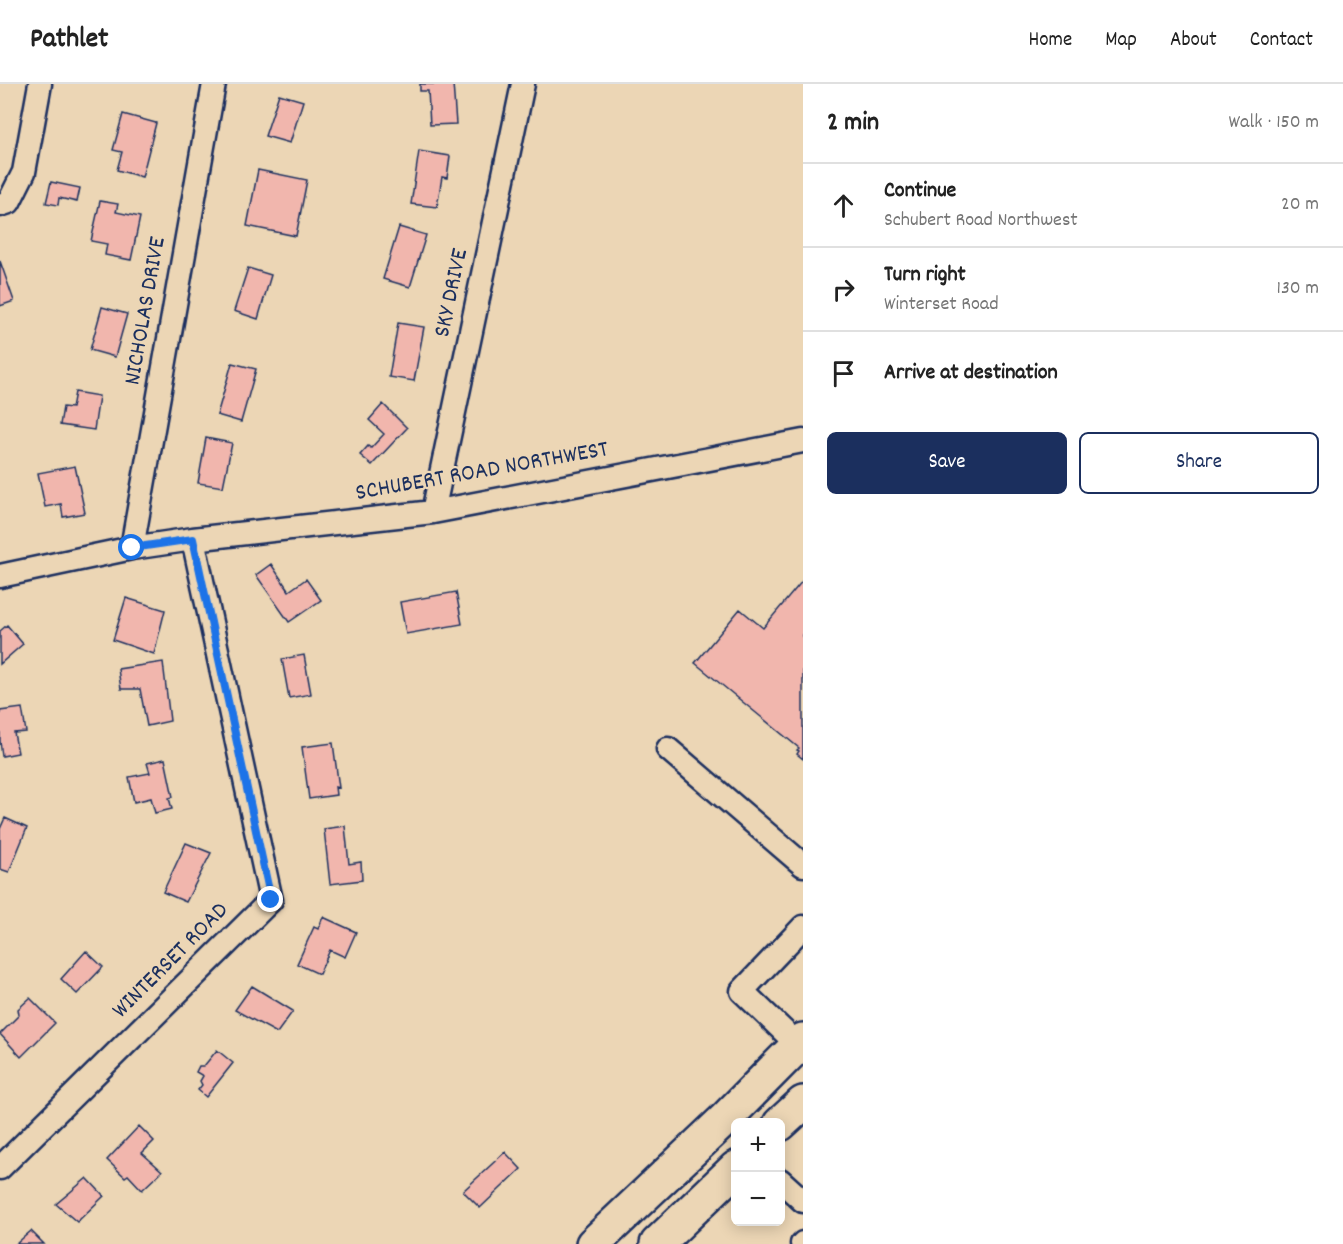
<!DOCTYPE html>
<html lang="en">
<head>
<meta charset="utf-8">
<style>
	body { margin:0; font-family:Dekko,sans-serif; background:#f2f2f2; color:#222 }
	.controls { position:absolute; right:18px; bottom:18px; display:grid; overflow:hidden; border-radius:9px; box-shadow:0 3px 15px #0003 }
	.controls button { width:54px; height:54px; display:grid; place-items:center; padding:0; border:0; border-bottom:2px solid #e0e0e0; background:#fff; color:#222; font:30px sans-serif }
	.stop { position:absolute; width:18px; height:18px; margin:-14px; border:4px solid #1a73e8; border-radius:50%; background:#fff }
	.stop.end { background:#1a73e8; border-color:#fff; box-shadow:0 2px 6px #0008 }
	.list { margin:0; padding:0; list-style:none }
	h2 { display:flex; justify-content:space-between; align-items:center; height:78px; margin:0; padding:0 24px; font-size:26px }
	h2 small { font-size:20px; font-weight:400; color:#767676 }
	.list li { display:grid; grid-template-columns:39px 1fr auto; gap:18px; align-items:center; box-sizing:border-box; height:84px; padding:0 24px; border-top:2px solid #e0e0e0 }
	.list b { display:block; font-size:22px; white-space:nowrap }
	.list p { margin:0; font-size:20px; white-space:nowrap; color:#767676 }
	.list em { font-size:20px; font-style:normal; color:#767676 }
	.actions { display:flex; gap:12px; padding:18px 24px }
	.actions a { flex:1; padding:14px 0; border:2px solid #1b2f5e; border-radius:9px; text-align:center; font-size:21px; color:#1b2f5e }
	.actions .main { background:#1b2f5e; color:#fff }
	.icon { flex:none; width:33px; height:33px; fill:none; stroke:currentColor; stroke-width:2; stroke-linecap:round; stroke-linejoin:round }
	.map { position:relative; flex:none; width:803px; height:1160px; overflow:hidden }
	header { display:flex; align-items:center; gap:36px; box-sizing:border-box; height:84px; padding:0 30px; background:#fff; border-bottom:2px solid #e0e0e0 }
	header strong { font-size:28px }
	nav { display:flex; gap:33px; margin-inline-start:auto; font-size:21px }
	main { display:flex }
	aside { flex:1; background:#fff }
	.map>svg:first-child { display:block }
	.building { fill:#f1b6ad; stroke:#1b2f5e; stroke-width:1.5 }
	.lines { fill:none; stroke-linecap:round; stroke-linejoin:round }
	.minor-casing { stroke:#1b2f5e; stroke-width:27 }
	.highway-casing { stroke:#1b2f5e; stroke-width:38 }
	.minor { stroke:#ecd6b5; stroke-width:22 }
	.highway { stroke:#ecd6b5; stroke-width:33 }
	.route { stroke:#1a73e8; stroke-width:8 }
	.labels { text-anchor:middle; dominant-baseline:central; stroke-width:4.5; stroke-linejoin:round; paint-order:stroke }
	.street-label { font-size:24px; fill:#1b2f5e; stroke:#ecd6b5 }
</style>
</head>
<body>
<header>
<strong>Pathlet</strong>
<nav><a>Home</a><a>Map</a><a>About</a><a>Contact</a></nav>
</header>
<main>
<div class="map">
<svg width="803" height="1160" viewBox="0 0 803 1160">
	<rect width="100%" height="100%" fill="#ecd6b5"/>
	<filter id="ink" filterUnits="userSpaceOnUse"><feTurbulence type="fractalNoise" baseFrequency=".0167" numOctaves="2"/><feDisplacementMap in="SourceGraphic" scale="12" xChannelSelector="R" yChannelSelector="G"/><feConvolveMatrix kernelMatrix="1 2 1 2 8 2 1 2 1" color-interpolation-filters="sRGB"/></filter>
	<g filter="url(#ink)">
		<!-- building -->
		<path class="building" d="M420 0H453L456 40 430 41 428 7H420Z
			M279 10 303 17 290 59 265 52Z
			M123 30 156 39 142 93 117 86 122 68 113 66Z
			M419 67 450 72 447 94 442 93 437 123 411 120Z
			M258 86 307 96 296 152 247 142Z
			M51 98 80 104 77 118 59 114 58 121 46 119Z
			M100 117 118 120 116 128 140 133 131 176 105 171 107 160 91 157Z
			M399 143 426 151 410 203 383 195Z
			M0 177 14 217 0 222Z
			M248 184 271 191 258 235 234 227Z
			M102 223 127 230 115 273 90 266Z
			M398 239 424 243 414 297 389 293Z
			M232 279 256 285 241 338 217 331Z
			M75 308 99 312 94 346 60 341 63 323 72 324Z
			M383 320 407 344 372 381 360 371 368 362 371 364 384 350 369 336Z
			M206 354 232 359 223 403 198 399Z
			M75 382 85 429 63 433 61 420 45 423 38 389Z
			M271 480 289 507 306 495 321 516 289 538 256 491Z
			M803 496V675L797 670 799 667 797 666 799 664 695 579 740 525 763 544Z
			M456 508 462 540 406 550 400 518Z
			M126 514 165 526 154 570 113 556Z
			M7 541 23 560 0 580V547Z
			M304 571 311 610 289 614 282 575Z
			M163 578 170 637 147 642 140 605H121L118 585Z
			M22 624 26 648 14 649 18 669 2 672 0 657V627Z
			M333 659 339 704 335 703 336 711 309 715 302 663Z
			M165 675 173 713 169 714 172 725 155 729 151 714 134 718 129 693 150 689 147 679Z
			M5 734 27 744 9 788 0 785V745Z
			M345 742 349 780 361 778 362 796 330 800 324 745Z
			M186 759 211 769 186 818 163 808Z
			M323 833 356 848 345 873 330 866 319 890 297 880 314 843 318 845Z
			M86 867 103 883 77 910 61 895Z
			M252 902 293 927 277 949 235 926Z
			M30 914 55 939 21 973 0 950 19 931 18 925Z
			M217 966 233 979 206 1013 198 1006 202 1001 200 997 203 992 196 988 199 982H204Z
			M139 1042 154 1057 142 1069 162 1087 142 1106 128 1091 125 1093 107 1076Z
			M505 1068 521 1085 480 1124 463 1107Z
			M87 1094 104 1112 77 1138 56 1120Z
			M31 1147 44 1160H16Z"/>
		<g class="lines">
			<defs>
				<path id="minor" d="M0 121 9 118 24 88 40 0
					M433 428 523 0
					M132 464 214 0
					M0 492 132 464 193 455 433 428 803 357
					M668 665 803 781
					M798 961 742 907 803 843
					M0 1084 271 816 193 455
					M780 1096 803 1117
					M802 1160 803 1159"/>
				<path id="highway" d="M780 1040 803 1019
					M593 1160 724 1036 803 956
					M657 1160 736 1084"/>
			</defs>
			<!-- minor casing -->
			<use href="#minor" class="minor-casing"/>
			<!-- highway casing -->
			<use href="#highway" class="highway-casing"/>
			<!-- minor -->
			<use href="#minor" class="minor"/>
			<!-- highway -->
			<use href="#highway" class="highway"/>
		</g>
	</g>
	<g class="lines" filter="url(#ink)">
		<!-- route -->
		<path class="route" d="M132 464 193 455 271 816"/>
	</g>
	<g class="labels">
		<!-- street labels -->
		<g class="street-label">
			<text transform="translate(452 209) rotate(-78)">SKY DRIVE</text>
			<text transform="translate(146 227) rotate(-80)">NICHOLAS DRIVE</text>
			<text transform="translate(482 388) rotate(-10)">SCHUBERT ROAD NORTHWEST</text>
			<text transform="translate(171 877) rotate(-45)">WINTERSET ROAD</text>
		</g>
	</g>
</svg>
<div class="controls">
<button>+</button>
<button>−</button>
</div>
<div class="stop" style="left:132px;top:464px"></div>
<div class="stop end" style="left:271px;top:816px"></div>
</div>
<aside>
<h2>2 min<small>Walk · 150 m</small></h2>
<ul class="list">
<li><svg class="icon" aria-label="ahead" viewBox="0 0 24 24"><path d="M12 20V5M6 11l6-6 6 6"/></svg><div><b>Continue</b><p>Schubert Road Northwest</p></div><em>20 m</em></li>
<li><svg class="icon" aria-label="right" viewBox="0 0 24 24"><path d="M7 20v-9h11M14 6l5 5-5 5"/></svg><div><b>Turn right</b><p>Winterset Road</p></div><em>130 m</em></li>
<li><svg class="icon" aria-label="arrive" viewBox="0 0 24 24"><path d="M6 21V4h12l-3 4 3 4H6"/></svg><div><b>Arrive at destination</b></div></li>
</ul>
<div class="actions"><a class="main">Save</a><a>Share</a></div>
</aside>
</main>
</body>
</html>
